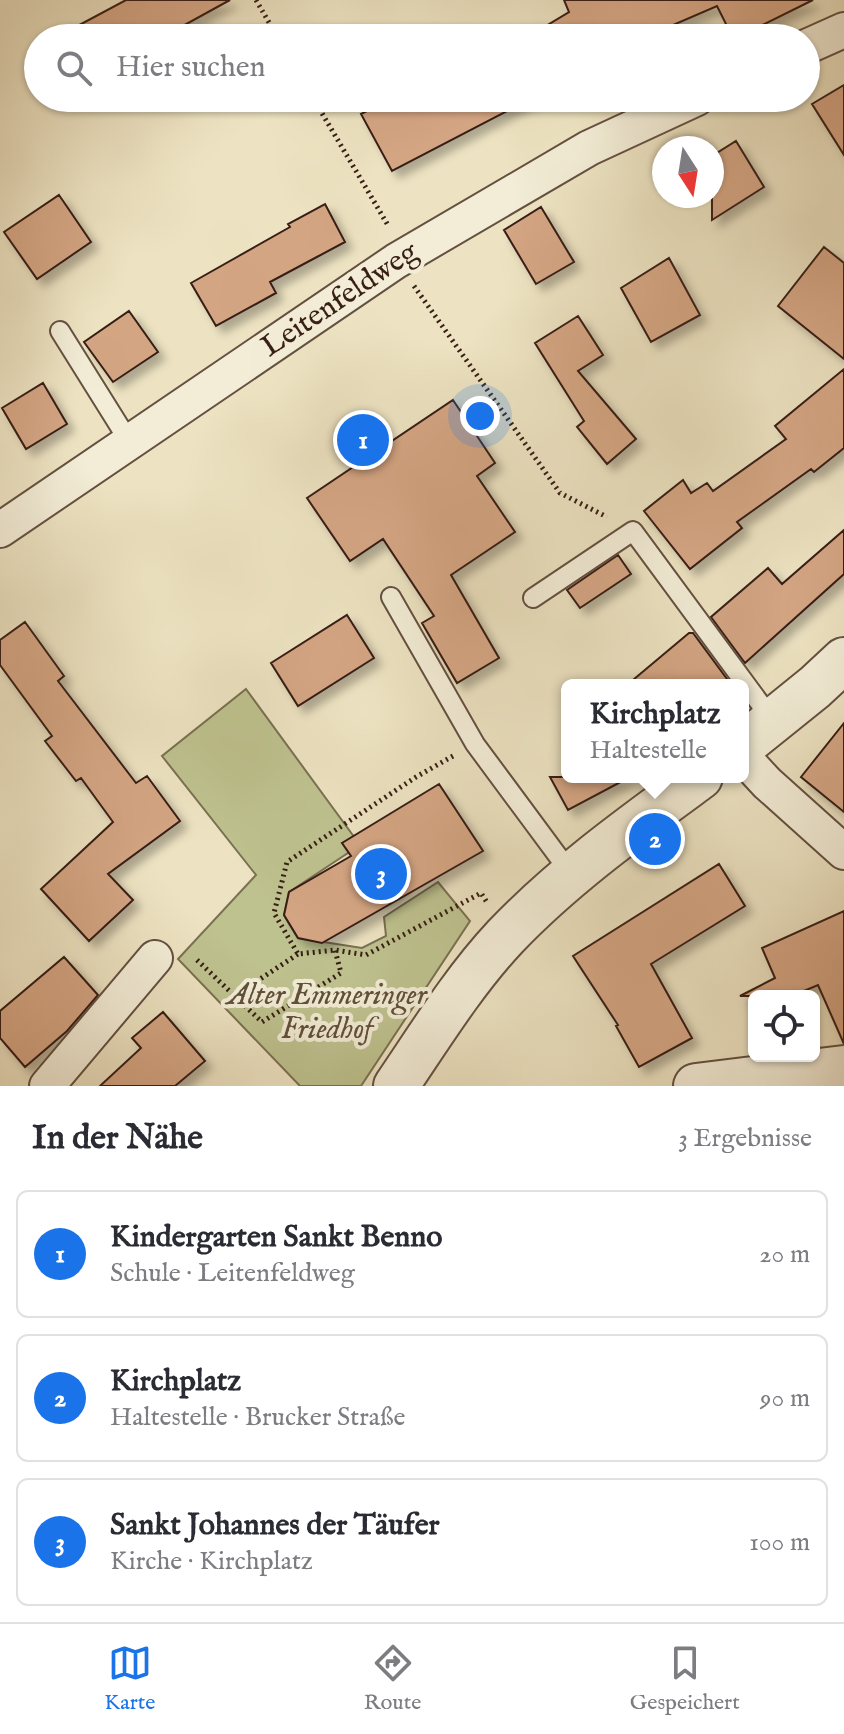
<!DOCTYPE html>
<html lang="de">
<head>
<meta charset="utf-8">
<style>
	body { margin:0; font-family:"IM FELL English",serif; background:#f2f2f3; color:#2b2b33 }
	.controls { position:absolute; right:24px; bottom:24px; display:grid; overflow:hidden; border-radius:12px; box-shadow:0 2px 6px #0004 }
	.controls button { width:72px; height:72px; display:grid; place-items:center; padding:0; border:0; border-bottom:2px solid #e1e1e2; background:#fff; color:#2b2b33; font:40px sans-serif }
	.compass { position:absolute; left:652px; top:136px; width:72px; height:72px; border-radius:50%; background:#fff; box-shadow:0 2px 6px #0004; rotate:168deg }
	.you { position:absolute; left:480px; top:416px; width:28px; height:28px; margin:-20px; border:6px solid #fff; border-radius:50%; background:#1a73e8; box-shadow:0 0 0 12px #1a73e833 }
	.badge { display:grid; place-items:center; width:52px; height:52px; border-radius:50%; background:#1a73e8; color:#fff; font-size:26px; font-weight:700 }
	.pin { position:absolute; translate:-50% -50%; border:4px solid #fff; box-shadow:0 2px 8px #0006 }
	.popup { position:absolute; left:561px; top:679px; width:188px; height:104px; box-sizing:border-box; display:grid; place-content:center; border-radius:12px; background:#fff; filter:drop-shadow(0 2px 6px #0005); font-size:26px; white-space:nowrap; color:#7c7c81 }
	.popup b { font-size:30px; color:#2b2b33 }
	.popup::after { content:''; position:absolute; left:50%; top:100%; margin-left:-16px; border:16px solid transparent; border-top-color:#fff }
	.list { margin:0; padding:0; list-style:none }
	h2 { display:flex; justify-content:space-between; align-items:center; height:104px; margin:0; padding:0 32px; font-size:34px }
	h2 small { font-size:26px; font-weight:400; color:#7c7c81 }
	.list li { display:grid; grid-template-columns:52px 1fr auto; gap:24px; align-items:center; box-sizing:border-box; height:128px; margin:0 16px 16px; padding:0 16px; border:2px solid #e1e1e2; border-radius:12px }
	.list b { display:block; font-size:30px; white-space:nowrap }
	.list p { margin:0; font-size:26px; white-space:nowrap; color:#7c7c81 }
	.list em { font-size:26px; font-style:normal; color:#7c7c81 }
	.icon { flex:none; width:44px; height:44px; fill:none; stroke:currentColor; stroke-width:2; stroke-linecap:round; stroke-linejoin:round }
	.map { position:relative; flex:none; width:844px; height:1086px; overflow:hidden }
	.search { position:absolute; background:#fff; box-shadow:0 2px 6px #0004; left:24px; right:24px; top:24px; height:88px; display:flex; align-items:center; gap:20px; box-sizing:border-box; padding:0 28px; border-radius:44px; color:#7c7c81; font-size:30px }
	.sheet { height:536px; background:#fff }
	nav { display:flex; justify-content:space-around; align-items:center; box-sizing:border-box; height:112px; border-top:2px solid #e1e1e2; background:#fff; font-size:22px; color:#7c7c81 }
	nav a { display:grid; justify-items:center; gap:4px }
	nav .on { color:#1a73e8 }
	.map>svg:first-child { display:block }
	.green { fill:#bec28f; stroke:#7a7052; stroke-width:2 }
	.building { fill:#d4a583; stroke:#371f16; stroke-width:2; filter:url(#shadow) }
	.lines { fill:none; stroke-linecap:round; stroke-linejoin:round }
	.service-casing { stroke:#645041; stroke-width:22 }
	.minor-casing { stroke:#645041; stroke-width:38 }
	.tertiary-casing { stroke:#645041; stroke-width:48 }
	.path { stroke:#371f16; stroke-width:5; stroke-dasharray:2 4; stroke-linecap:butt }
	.service { stroke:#f3edd7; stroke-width:18 }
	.minor { stroke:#f3edd7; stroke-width:34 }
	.tertiary { stroke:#f3edd7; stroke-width:44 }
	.labels { text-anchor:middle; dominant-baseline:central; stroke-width:8; stroke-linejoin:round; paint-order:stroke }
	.street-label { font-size:30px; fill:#371f16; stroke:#f3edd7 }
	.park-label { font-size:30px; font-style:italic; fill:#60503a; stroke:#f3edd7 }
</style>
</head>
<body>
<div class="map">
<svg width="844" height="1086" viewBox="0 0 844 1086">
	<defs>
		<filter id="shadow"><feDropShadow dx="7" dy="7" stdDeviation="4" flood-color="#0004"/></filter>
	</defs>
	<rect width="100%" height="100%" fill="#ede3c2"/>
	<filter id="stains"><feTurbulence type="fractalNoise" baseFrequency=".0025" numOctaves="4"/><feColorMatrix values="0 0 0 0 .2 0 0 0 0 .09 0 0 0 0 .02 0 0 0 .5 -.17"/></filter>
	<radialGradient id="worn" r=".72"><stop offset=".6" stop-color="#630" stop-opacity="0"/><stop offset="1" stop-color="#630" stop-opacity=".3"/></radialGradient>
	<!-- green -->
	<path class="green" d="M246 689 360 845 289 892 284 915 298 938 362 948 386 936 384 917 438 882 470 921 361 1086H300L178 959 256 875 162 756Z"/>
	<!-- building -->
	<path class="building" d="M126 0H230L161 38H55Z
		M564 0H813L736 38H733L717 6 643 38H526L569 12Z
		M844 85V155L812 104Z
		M392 98H532L392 171 361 114Z
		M736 141 764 187 712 220V156Z
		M59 195 91 242 37 279 4 232Z
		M325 204 345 242 270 282 276 293 216 326 191 283 290 227 288 224Z
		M541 207 574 262 536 284 504 230Z
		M824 247 844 263V359L778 306Z
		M669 258 700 315 651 342 621 288Z
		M129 311 158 352 113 382 84 342Z
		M578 316 603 355 578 371 636 439 607 464 577 427 584 421 535 343Z
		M844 369V448L814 472 811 469 737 522 742 528 690 569 644 511 683 480 691 493 707 483 713 491 786 439 775 426Z
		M43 383 67 424 26 449 2 408Z
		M453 400 495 463 477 476 515 532 451 575 499 658 457 683 422 623 434 616 383 539 350 561 307 498Z
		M844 530V574L745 663 711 617 768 568 782 584Z
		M618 555 631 574 580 608 567 590Z
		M347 615 374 658 298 706 271 663Z
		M25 622 64 676 58 681 136 783 147 776 180 821 108 874 133 900 89 941 41 889 113 822 81 778 76 781 45 741 52 736 0 665V640Z
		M689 633H693L727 679 719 685H627Z
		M844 723V812L801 777Z
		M550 777H630L568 810Z
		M439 784 483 851 322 943 298 938 284 915 289 892 351 856 342 843Z
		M719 864 745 906 651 964 692 1038 639 1067 616 1026 618 1025 573 956Z
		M844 911V1044L818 985 792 996H740L775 978 762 948Z
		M64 957 98 995 67 1031 25 1067 0 1038V1011Z
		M163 1012 205 1061 175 1086H100L141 1048 132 1038Z"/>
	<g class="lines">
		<defs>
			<path id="service" d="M60 331 130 443
				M391 597 475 744 572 875
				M533 598 633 531 773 721"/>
			<path id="minor" d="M806 47 844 30
				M0 530 396 261 589 148 697 98
				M743 757 767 783 844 852
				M47 1086 155 958"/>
			<path id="tertiary" d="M743 745 815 687 844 660
				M396 1086C430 1036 463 982 505 937 563 876 633 826 700 777
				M696 1086 844 1068"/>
		</defs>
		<!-- service casing -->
		<use href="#service" class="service-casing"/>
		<!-- minor casing -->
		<use href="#minor" class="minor-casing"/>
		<!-- tertiary casing -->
		<use href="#tertiary" class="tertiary-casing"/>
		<!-- path -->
		<path class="path" d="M256 0 278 38
			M313 98 389 227
			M414 286 560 493 607 517
			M453 756 416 777 287 862 274 913 298 954 335 950 366 955 481 893 488 904
			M197 960 262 1022 341 973 335 950
			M236 995 298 954"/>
		<!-- service -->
		<use href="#service" class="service"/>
		<!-- minor -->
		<use href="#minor" class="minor"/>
		<!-- tertiary -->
		<use href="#tertiary" class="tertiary"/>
	</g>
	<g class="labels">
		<!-- street labels -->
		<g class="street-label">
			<text transform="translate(340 300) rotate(-34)">Leitenfeldweg</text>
		</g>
		<!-- park labels -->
		<g class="park-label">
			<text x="327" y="996">Alter Emmeringer<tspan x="327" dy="34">Friedhof</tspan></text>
		</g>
	</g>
	<rect width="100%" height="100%" filter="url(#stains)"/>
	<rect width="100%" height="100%" fill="url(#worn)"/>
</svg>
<div class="controls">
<button><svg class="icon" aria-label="locate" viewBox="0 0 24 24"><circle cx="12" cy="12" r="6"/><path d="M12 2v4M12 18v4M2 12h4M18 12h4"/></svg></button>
</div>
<svg class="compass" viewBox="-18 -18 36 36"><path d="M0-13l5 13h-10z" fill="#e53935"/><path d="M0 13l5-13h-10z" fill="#7c7c81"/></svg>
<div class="you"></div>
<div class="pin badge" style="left:363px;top:440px">1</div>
<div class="pin badge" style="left:655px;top:839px">2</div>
<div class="popup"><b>Kirchplatz</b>Haltestelle</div>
<div class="pin badge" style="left:381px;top:874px">3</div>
<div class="search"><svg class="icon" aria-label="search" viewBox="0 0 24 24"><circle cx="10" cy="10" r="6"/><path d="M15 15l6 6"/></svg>Hier suchen</div>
</div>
<section class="sheet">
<h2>In der Nähe<small>3 Ergebnisse</small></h2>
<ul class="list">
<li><span class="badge">1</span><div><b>Kindergarten Sankt Benno</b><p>Schule · Leitenfeldweg</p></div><em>20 m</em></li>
<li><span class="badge">2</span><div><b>Kirchplatz</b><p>Haltestelle · Brucker Straße</p></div><em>90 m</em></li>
<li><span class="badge">3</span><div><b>Sankt Johannes der Täufer</b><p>Kirche · Kirchplatz</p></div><em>100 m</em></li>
</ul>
</section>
<nav>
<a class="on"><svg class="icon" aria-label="map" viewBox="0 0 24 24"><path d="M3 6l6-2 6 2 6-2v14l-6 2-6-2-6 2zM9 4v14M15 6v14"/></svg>Karte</a>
<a><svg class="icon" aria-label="directions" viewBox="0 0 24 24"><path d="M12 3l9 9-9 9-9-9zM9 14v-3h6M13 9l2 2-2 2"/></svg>Route</a>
<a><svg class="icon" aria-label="saved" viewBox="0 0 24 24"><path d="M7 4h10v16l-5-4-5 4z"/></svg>Gespeichert</a>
</nav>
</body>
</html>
